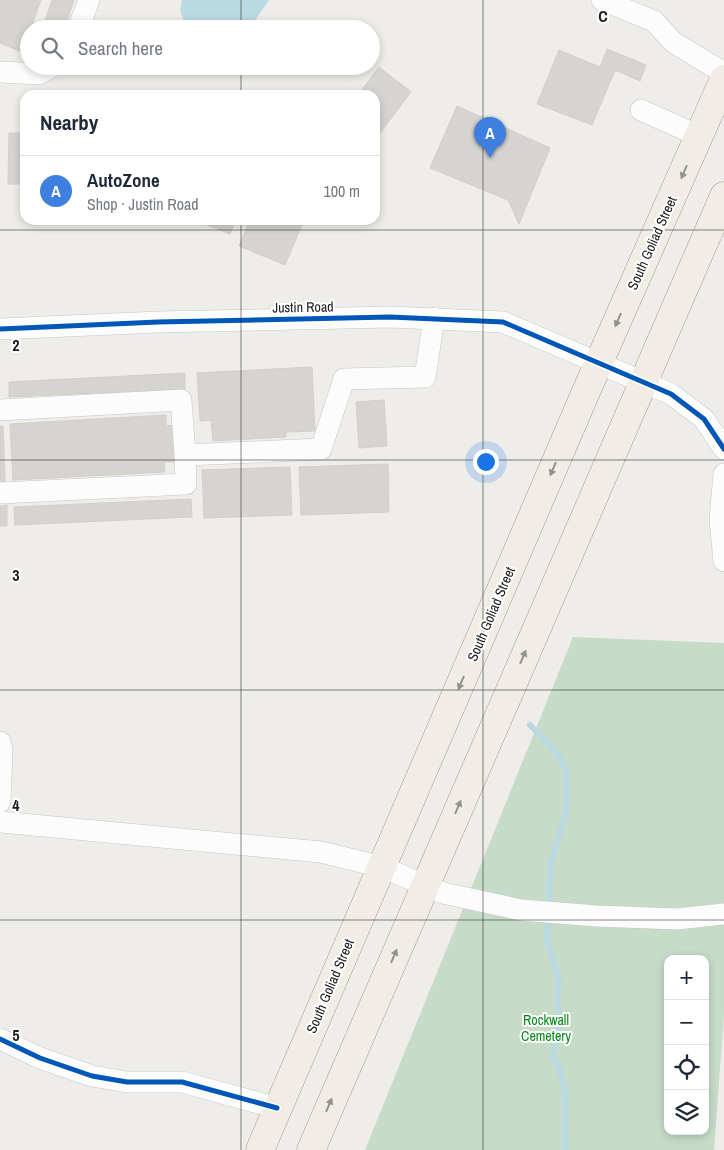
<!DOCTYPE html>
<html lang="en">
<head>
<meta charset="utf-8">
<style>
	body { margin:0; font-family:"Archivo Narrow",sans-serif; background:#f6f6f7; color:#1f2937 }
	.controls { position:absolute; right:15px; bottom:15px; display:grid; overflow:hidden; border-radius:10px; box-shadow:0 2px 8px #0003 }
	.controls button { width:45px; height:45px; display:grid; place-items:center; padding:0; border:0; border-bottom:1px solid #e0e1e3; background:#fff; color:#1f2937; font:25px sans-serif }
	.you { position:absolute; left:485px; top:461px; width:18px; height:18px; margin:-12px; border:4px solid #fff; border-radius:50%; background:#1a73e8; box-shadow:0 0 0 8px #1a73e833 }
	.badge { display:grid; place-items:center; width:32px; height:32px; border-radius:50%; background:#2563eb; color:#fff; font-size:16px; font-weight:700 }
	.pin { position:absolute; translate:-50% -41px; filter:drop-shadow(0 1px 2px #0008) }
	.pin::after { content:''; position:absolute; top:26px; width:18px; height:15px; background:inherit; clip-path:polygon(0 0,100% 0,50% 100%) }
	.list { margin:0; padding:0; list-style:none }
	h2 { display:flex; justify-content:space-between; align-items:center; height:65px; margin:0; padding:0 20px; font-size:21px }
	h2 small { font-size:16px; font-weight:400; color:#747a83 }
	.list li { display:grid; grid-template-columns:32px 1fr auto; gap:15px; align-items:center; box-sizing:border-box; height:70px; padding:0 20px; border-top:1px solid #e0e1e3 }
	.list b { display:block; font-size:19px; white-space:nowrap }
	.list p { margin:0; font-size:16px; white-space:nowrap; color:#747a83 }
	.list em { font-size:16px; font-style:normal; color:#747a83 }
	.icon { flex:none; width:28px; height:28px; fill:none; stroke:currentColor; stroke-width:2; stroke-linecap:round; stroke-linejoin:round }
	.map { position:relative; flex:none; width:724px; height:1150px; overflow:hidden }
	.search { position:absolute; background:#fff; box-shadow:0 2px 8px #0003; left:20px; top:20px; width:360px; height:55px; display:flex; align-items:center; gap:12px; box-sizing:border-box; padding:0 18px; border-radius:28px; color:#747a83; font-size:19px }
	.panel { position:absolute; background:#fff; box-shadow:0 2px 8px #0003; left:20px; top:90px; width:360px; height:135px; border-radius:15px }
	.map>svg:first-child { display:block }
	.cemetery { fill:#c6dbc8; fill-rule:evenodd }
	.water { fill:#bad9e3 }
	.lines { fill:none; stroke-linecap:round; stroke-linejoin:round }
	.stream { stroke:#bad9e3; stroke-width:6 }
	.building { fill:#d6d4d1; stroke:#d2ceca }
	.minor-casing { stroke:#c7c6c5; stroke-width:22 }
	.major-casing { stroke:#a59c85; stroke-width:29 }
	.minor { stroke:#fcfcfc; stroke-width:21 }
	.major { stroke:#f1ede6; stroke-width:28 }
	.cycleway-casing { stroke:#fff; stroke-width:8 }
	.cycleway { stroke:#0057b8; stroke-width:5 }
	.oneway { fill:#93918d }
	.grid { fill:none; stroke:#202020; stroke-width:1; stroke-opacity:0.55 }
	.labels { text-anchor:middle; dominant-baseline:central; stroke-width:4; stroke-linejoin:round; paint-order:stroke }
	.street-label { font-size:14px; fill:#202020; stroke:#fff }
	.park-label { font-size:14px; fill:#048815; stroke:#fff }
	.grid-label { font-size:16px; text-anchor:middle; font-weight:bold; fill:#202020; stroke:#fff; stroke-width:4; stroke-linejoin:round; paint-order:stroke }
</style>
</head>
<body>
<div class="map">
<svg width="724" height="1150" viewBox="0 0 724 1150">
	<rect width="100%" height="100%" fill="#eeede9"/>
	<!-- cemetery -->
	<path class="cemetery" d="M573 637 724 643V1015L714 1150H365ZM668 959H705V1131H668Z"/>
	<!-- water -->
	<path class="water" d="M182 0H269L249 29H187L180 10Z"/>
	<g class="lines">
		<!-- stream -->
		<path class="stream" d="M530 725 557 753 566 771V811L550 867 549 899
			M548 924 547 940 559 981 557 1001 560 1020 553 1058C571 1082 564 1122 565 1150"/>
	</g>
	<!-- building -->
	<path class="building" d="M0 0H41L22 52 0 43Z
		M52 0H74L64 29H42Z
		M607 49 646 65 640 81 615 70 592 125 537 104 559 50 600 67Z
		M379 67 411 92 377 137 375 95H358Z
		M457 106 550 148 519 224 508 200 430 168Z
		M9 133H25V184H8Z
		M195 220H236L230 234Z
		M250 220H304L285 265 239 246Z
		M312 367 315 431 286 432V437L213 441 211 420 200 421 197 373Z
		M185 373V389L9 397V382Z
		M384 400 387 446 359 448 356 402Z
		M166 415V426L173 425 175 462H164L165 472 13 480 10 424Z
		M0 426H3L5 481H0Z
		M388 464 389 512 301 515 299 467Z
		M290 467 292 515 204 518 202 470Z
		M191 499 192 517 15 525 14 507Z
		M7 505V526H0V506Z"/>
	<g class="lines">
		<defs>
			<path id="minor" d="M602 0 654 21 673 42 724 73
				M78 29 89 0
				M0 72 39 74 54 66
				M641 110 699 136
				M0 329 158 322 390 317 503 322 671 394 704 419 724 449
				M0 410 181 400 185 455 321 449 344 379 425 377 434 318
				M724 474 720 520 724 561
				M0 493 186 484 185 455
				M0 742 2 750 0 802
				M0 822 321 852 382 867 443 893 521 910 597 916 677 919 724 914
				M0 1039 40 1058 92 1076 127 1082H182L277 1108"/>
			<path id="major" d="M260 1150 585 394 724 79
				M311 1150 724 196"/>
		</defs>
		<!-- minor casing -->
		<use href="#minor" class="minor-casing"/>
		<!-- major casing -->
		<use href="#major" class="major-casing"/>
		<!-- minor -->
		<use href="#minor" class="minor"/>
		<!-- major -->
		<use href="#major" class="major"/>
		<defs>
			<path id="cycleway" d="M0 329 158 322 390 317 503 322 671 394 704 419 724 449
				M0 1039 40 1058 92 1076 127 1082H182L277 1108"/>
		</defs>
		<!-- cycleway casing -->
		<use href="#cycleway" class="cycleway-casing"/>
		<!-- cycleway -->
		<use href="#cycleway" class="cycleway"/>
	</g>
	<!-- one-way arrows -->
	<defs><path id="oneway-solid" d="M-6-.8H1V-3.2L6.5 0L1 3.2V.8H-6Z" transform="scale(1.25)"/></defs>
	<g class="oneway">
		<use href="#oneway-solid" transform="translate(684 172) rotate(113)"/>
		<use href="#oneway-solid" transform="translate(618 320) rotate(114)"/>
		<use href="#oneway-solid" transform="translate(553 469) rotate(113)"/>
		<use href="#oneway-solid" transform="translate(523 657) rotate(-67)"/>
		<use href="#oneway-solid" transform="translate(461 683) rotate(113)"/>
		<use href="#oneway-solid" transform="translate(458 807) rotate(-67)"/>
		<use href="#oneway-solid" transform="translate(394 956) rotate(-67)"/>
		<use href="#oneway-solid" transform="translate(329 1105) rotate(-67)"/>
	</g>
	<!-- grid -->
	<path class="grid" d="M241 0V29M483 0V1150M241 66V95M241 220V1150M0 230H724M0 460H724M0 690H724M0 920H724"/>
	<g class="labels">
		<!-- street labels -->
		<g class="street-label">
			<text transform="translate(652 243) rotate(-66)">South Goliad Street</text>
			<text transform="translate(303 307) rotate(-1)">Justin Road</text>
			<text transform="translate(491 614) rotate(-67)">South Goliad Street</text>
			<text transform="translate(330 986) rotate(-67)">South Goliad Street</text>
		</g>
		<!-- park labels -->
		<g class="park-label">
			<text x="546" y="1020">Rockwall<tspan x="546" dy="16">Cemetery</tspan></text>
		</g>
	</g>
	<g class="grid-label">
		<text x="603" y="22">C</text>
		<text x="16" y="351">2</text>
		<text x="16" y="581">3</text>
		<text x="16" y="811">4</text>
		<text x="16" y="1041">5</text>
	</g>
</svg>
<div class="controls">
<button>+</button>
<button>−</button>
<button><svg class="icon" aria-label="locate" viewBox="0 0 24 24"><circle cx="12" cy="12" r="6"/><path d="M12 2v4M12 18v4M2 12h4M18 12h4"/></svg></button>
<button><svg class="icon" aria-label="layers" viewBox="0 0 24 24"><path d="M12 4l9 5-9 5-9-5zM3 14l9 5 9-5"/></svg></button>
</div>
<div class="you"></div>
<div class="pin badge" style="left:490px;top:158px;background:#3f7fe0">A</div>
<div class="search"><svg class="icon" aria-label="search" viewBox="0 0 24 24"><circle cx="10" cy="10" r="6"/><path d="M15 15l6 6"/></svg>Search here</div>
<section class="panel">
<h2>Nearby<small></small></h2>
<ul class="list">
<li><span class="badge" style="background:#3f7fe0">A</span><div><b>AutoZone</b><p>Shop · Justin Road</p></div><em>100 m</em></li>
</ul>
</section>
</div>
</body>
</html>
